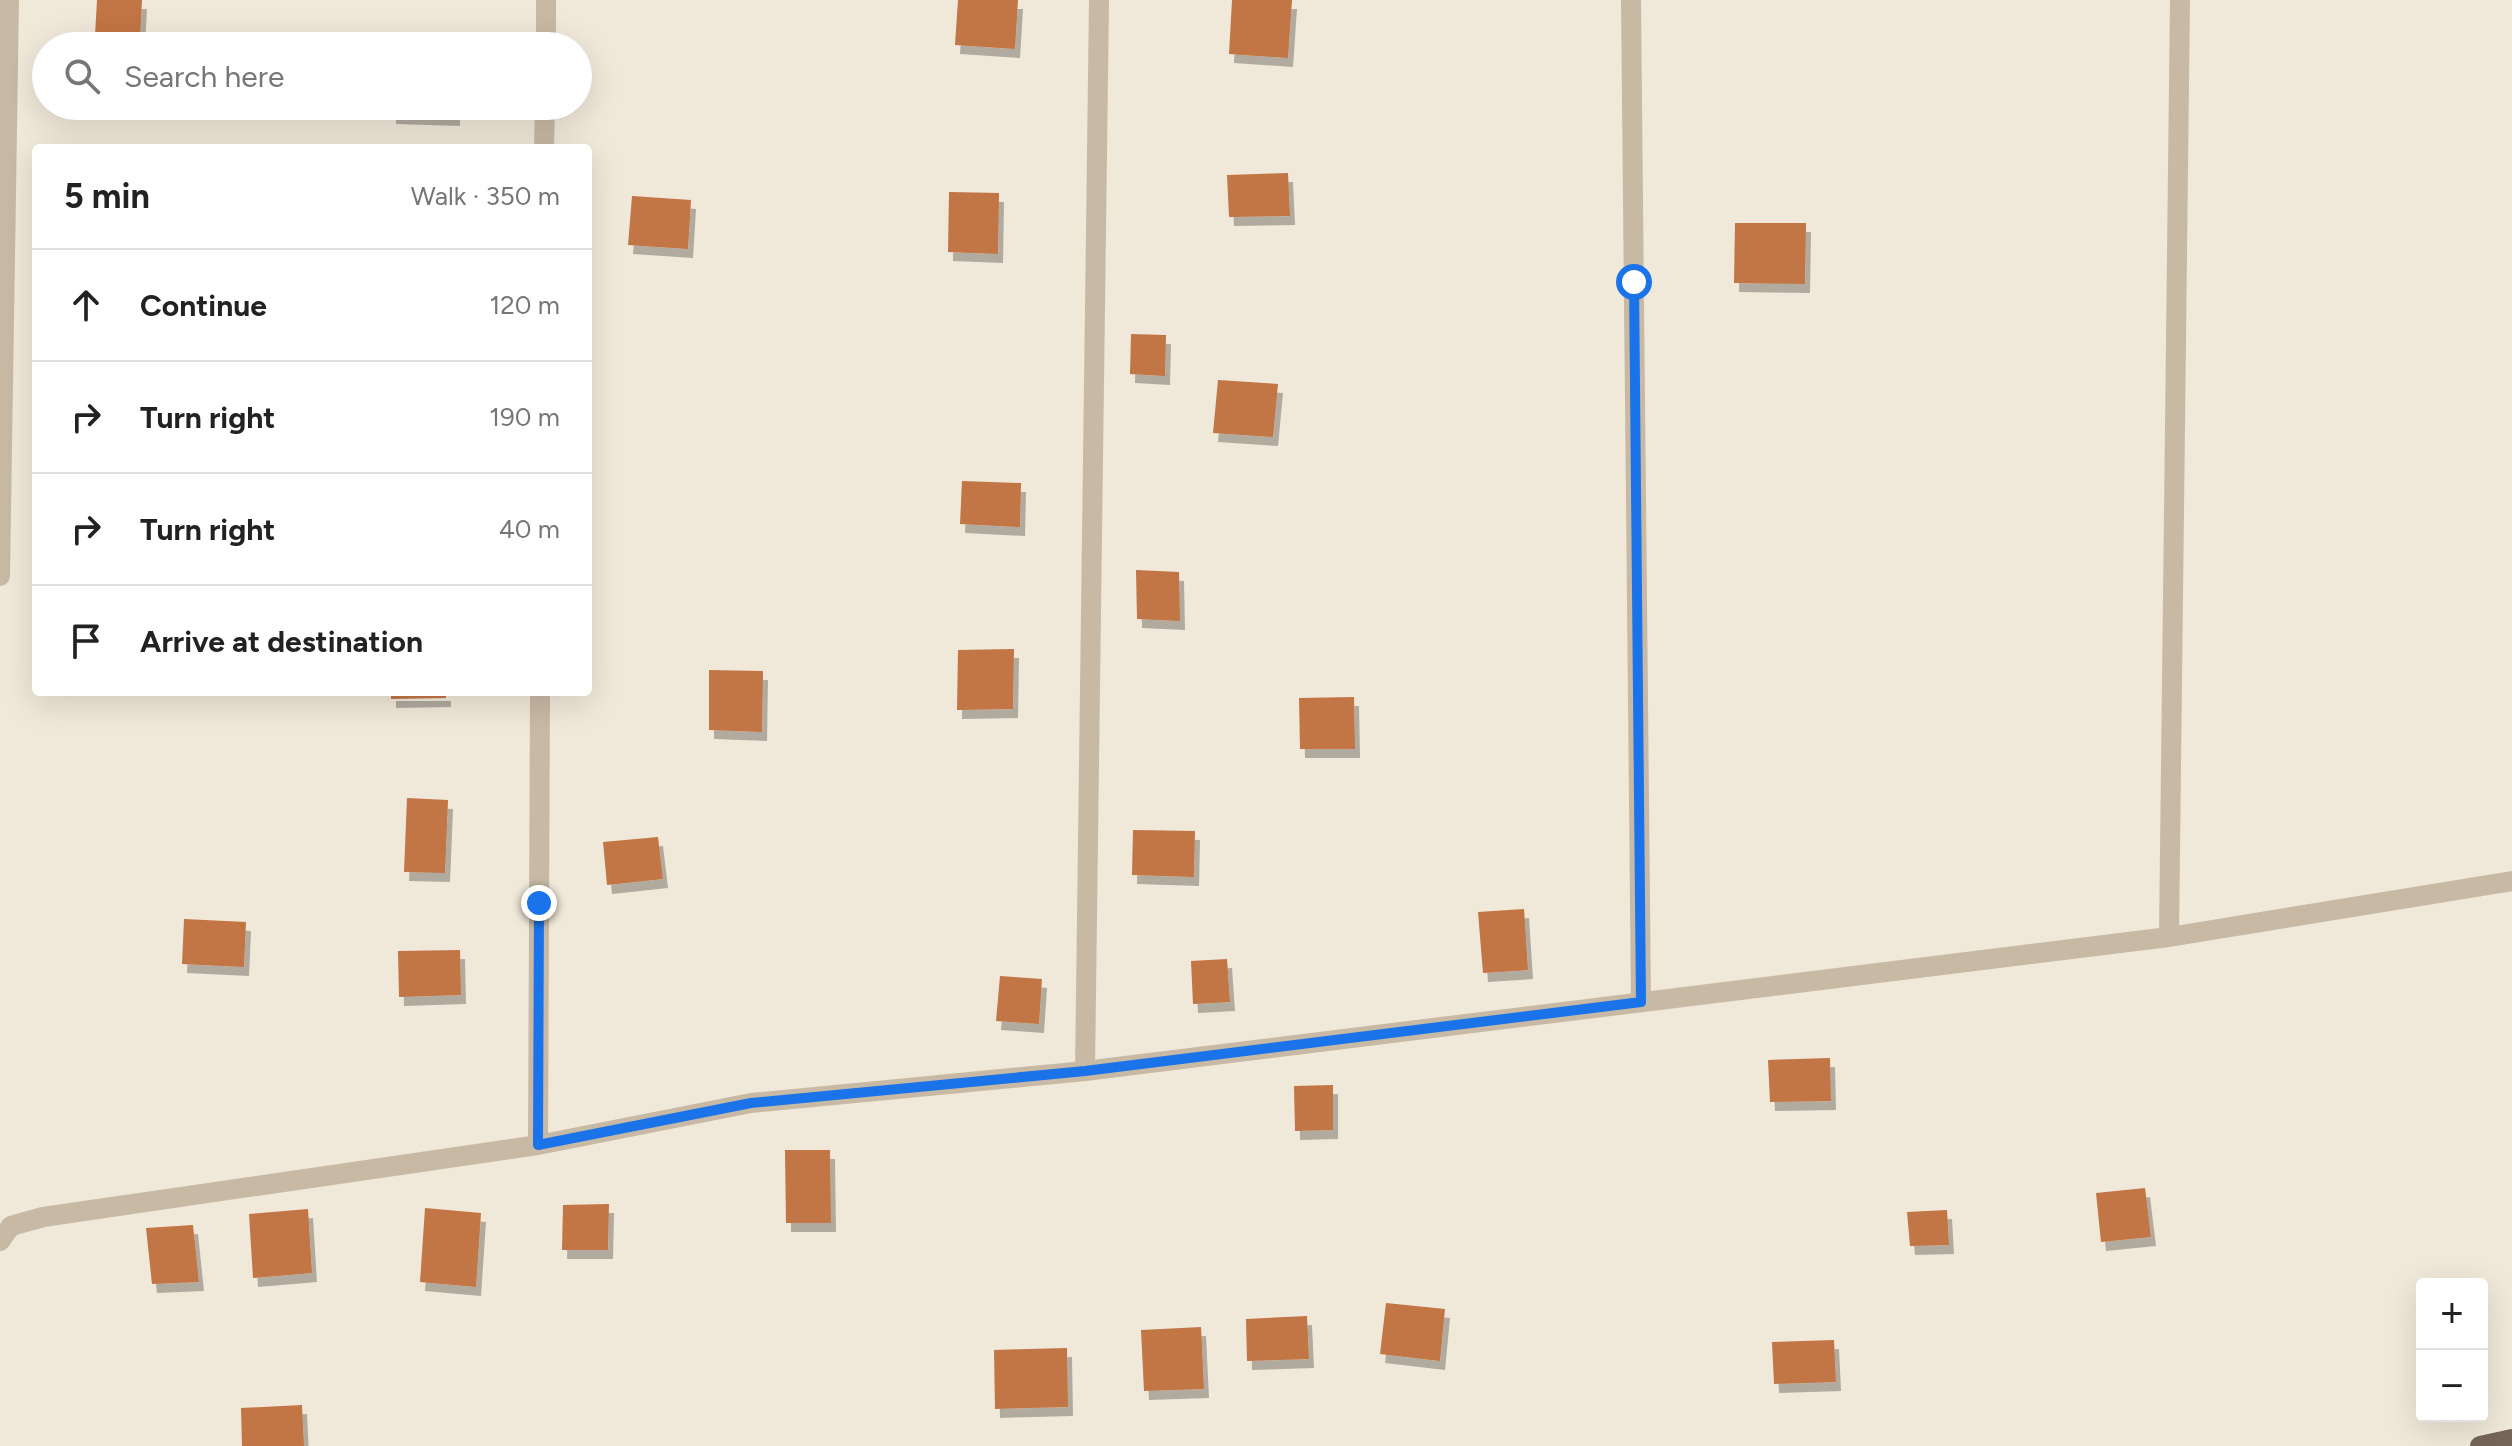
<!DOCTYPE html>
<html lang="en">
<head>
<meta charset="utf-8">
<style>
	body { margin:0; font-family:Figtree,sans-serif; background:#f2f2f2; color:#222 }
	.controls { position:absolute; right:24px; bottom:24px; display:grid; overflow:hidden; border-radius:8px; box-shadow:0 8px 32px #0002 }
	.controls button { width:72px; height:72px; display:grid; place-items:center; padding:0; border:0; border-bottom:2px solid #e0e0e0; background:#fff; color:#222; font:40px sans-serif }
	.stop { position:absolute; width:24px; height:24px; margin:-18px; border:6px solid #1a73e8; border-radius:50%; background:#fff }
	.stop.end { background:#1a73e8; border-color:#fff; box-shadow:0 2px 8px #0008 }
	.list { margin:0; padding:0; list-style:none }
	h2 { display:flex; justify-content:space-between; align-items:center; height:104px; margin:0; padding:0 32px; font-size:34px }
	h2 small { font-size:26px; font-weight:400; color:#767676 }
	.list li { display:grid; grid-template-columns:52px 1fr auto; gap:24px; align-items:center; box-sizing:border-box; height:112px; padding:0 32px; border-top:2px solid #e0e0e0 }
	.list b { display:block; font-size:30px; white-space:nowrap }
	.list em { font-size:26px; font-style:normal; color:#767676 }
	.icon { flex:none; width:44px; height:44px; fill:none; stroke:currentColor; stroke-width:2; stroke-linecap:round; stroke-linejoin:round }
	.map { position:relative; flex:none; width:2512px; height:1446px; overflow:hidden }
	.search { position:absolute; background:#fff; box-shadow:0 8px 32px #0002; left:32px; top:32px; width:560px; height:88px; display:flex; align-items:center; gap:20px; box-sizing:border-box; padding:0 28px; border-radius:44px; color:#767676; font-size:30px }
	.panel { position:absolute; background:#fff; box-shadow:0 8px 32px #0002; left:32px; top:144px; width:560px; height:552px; border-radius:8px }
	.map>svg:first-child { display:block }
	.building { fill:#c27445; filter:url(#shadow) }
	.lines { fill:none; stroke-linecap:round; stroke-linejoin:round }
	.minor { stroke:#c8b9a5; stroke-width:20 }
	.major { stroke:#756558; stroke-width:20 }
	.route { stroke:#1a73e8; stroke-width:10 }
</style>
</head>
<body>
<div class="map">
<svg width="2512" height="1446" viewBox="0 0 2512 1446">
	<defs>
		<filter id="shadow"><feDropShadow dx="5" dy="9" stdDeviation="0" flood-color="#0004"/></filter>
	</defs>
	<rect width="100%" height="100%" fill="#f0e8d9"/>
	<!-- building -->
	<path class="building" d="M97 0H142L140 38 95 35Z
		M958 0H1018L1015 49 955 45Z
		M1232 0H1292L1288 58 1229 54Z
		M391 106H455V117L391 115Z
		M1288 173 1290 216 1229 217 1227 175Z
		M949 192 999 193 998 254 948 252Z
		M632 196 691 200 688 249 628 245Z
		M1735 223H1806L1805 284 1734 283Z
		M1131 334 1166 335 1165 376 1130 374Z
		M1218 380 1278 384 1273 437 1213 433Z
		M962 481 1021 483 1020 527 960 524Z
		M1136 570 1179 572 1180 621 1137 619Z
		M1014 649 1013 709 957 710 958 650Z
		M709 670 763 671 762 732 709 730Z
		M391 692H446V698L391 699Z
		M1354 697 1355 749H1300L1299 698Z
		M407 798 448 800 445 873 404 872Z
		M1133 830 1195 831 1194 877 1132 875Z
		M658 837 663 879 607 885 603 842Z
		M1524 909 1528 970 1483 973 1478 912Z
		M184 919 246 922 244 967 182 964Z
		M460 950 461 995 399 997 398 951Z
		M1227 959 1230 1002 1193 1004 1191 961Z
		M1000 976 1042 979 1039 1024 996 1021Z
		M1830 1058 1831 1101 1770 1102 1768 1060Z
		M1333 1085V1130L1295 1131 1294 1086Z
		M785 1150H830L831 1223H786Z
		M2145 1188 2151 1237 2101 1242 2096 1193Z
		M609 1204 608 1250H562L563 1205Z
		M425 1208 481 1213 476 1287 420 1282Z
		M308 1209 312 1273 253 1278 249 1214Z
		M1947 1210 1949 1245 1910 1246 1907 1212Z
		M193 1225 199 1282 152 1284 146 1228Z
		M1386 1303 1445 1309 1440 1361 1380 1354Z
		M1307 1316 1309 1359 1247 1361 1246 1319Z
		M1201 1327 1204 1389 1144 1391 1141 1330Z
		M1834 1340 1836 1382 1774 1384 1772 1342Z
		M1067 1348 1068 1407 995 1409 994 1350Z
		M302 1405 304 1446H242L241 1408Z"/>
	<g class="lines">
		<!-- minor -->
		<path class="minor" d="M1631 0 1641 1002
			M546 46V0
			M544 148 545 106
			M0 576 9 0
			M2169 937 2180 0
			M1085 1071 1099 0
			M538 1145 540 692
			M0 1241 11 1226 43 1217 538 1145 751 1103 1085 1071 2169 937 2512 881"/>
		<!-- major -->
		<path class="major" d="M2480 1446 2512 1439"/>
	</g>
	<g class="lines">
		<!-- route -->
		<path class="route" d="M539 903 538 1145 751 1103 1085 1071 1641 1002 1634 282"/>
	</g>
</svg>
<div class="controls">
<button>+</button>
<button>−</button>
</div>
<div class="stop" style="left:1634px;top:282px"></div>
<div class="stop end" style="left:539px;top:903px"></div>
<div class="search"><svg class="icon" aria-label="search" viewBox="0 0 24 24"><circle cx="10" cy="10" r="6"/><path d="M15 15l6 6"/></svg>Search here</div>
<section class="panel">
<h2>5 min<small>Walk · 350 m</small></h2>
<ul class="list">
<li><svg class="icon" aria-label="ahead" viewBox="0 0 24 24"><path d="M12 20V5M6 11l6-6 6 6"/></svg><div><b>Continue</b></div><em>120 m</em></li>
<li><svg class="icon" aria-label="right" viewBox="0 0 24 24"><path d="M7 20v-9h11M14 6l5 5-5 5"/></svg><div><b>Turn right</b></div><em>190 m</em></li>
<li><svg class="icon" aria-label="right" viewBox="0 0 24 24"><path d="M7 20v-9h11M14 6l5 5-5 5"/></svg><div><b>Turn right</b></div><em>40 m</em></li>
<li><svg class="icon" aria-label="arrive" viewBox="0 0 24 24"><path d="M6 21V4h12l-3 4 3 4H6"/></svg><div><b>Arrive at destination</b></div></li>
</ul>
</section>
</div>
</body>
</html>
